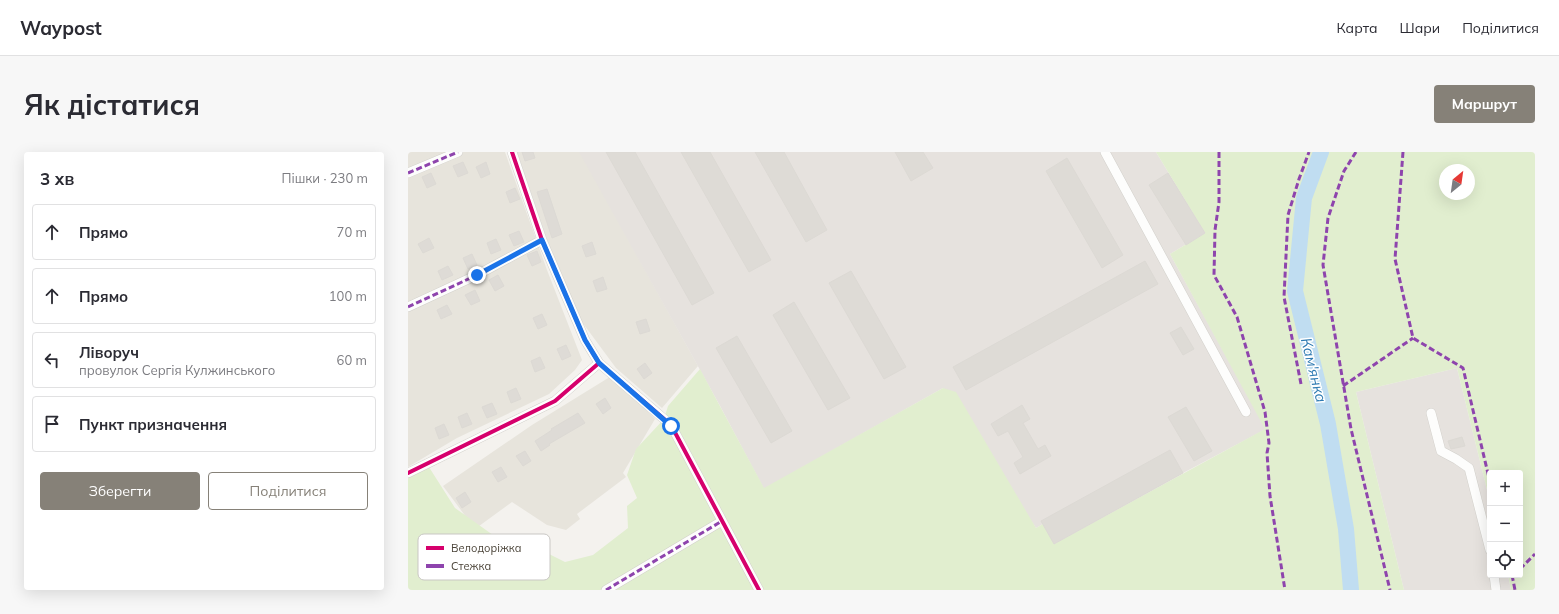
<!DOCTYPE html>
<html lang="uk">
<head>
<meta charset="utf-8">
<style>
	body { margin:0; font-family:Mulish,sans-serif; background:#f7f7f7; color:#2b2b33 }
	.controls { position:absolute; right:12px; bottom:12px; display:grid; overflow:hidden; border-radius:4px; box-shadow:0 4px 16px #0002 }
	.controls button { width:36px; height:36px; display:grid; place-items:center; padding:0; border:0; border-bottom:1px solid #e1e1e2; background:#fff; color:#2b2b33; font:20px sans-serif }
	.compass { position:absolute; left:1031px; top:12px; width:36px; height:36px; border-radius:50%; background:#fff; box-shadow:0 4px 16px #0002; rotate:29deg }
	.stop { position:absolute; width:12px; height:12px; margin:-9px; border:3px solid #1a73e8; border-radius:50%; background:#fff }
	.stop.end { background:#1a73e8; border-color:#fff; box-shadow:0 1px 4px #0008 }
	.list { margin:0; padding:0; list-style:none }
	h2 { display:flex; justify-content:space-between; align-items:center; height:52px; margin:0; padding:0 16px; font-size:17px }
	h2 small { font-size:13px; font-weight:400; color:#7c7c81 }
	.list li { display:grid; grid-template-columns:26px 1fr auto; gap:12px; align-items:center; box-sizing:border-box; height:56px; margin:0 8px 8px; padding:0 8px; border:1px solid #e1e1e2; border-radius:4px }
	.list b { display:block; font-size:15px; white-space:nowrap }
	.list p { margin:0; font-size:13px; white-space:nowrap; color:#7c7c81 }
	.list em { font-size:13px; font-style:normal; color:#7c7c81 }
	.actions { display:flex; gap:8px; padding:12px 16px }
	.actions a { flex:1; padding:9px 0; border:1px solid #868178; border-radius:4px; text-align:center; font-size:14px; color:#868178 }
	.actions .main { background:#868178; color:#fff }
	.icon { flex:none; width:22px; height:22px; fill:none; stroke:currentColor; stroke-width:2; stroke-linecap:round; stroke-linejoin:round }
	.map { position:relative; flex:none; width:1127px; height:438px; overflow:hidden; border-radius:4px }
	header { display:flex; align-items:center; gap:24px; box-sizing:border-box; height:56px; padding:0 20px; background:#fff; border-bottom:1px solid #e1e1e2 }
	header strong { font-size:19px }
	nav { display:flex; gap:22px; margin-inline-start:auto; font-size:14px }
	.intro { display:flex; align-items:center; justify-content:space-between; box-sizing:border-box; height:96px; padding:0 24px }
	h1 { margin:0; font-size:28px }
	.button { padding:10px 18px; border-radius:4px; background:#868178; color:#fff; font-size:14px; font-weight:700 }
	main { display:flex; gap:24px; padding:0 24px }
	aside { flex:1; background:#fff; border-radius:4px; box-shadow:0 4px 16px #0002 }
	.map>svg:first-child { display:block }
	.residential { fill:#e7e4dc }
	.industrial { fill:#e6e2de }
	.green { fill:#e1eecf; fill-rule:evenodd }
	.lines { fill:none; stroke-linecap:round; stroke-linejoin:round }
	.river { stroke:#c0ddf1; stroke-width:16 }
	.building { fill:#dedbd6; stroke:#dcd9d4 }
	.minor-casing { stroke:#d2d0cb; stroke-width:10 }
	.minor { stroke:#fdfdfc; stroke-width:9 }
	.quiet { stroke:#8e44ad; stroke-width:3; stroke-dasharray:6 3; stroke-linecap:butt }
	.cycleway-casing { stroke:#fff; stroke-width:6 }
	.cycleway { stroke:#d6006c; stroke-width:4 }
	.route { stroke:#1a73e8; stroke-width:5 }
	.labels { text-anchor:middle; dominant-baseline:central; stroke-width:3; stroke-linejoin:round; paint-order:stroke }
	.water-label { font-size:15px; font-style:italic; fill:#2e7ab2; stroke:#fff }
	.key { fill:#fff; stroke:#c9c7c4; stroke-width:1 }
	.key-label { font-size:11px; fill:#4b4439 }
</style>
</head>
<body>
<header>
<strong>Waypost</strong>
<nav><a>Карта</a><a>Шари</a><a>Поділитися</a></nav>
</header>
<div class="intro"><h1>Як дістатися</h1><a class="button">Маршрут</a></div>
<main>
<aside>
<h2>3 хв<small>Пішки · 230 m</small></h2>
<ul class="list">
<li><svg class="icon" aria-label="ahead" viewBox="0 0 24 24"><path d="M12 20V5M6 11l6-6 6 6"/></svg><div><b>Прямо</b></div><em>70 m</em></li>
<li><svg class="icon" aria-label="ahead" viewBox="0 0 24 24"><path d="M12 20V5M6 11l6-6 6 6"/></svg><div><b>Прямо</b></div><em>100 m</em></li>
<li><svg class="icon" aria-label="left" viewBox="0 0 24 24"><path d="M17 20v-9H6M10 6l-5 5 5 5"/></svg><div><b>Ліворуч</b><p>провулок Сергія Кулжинського</p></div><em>60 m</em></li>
<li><svg class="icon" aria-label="arrive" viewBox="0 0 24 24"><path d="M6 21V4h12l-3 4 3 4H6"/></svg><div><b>Пункт призначення</b></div></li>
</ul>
<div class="actions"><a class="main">Зберегти</a><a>Поділитися</a></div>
</aside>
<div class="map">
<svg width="1127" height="438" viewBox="0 0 1127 438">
	<rect width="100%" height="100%" fill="#f4f2ee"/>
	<!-- residential -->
	<path class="residential" d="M0 0H97L139 118 174 208 167 218 141 242 49 286 0 315Z
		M109 0H172L290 214 254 256 208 216 174 170 140 91Z
		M205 223 247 267 215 321 218 325 169 362 172 367 158 378 139 373 104 350 67 377 35 334 124 273Z"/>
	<!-- industrial -->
	<path class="industrial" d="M171 0H748L797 81 762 102 858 277 775 321 646 392 635 372 628 376 535 236 356 337 311 252Z
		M1049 216 1082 350V423H1100L1103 438H996L948 240Z"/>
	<!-- green -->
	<path class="green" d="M748 0H1127V438H1103L1100 423H1112V321H1082V350L1049 216 948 240 996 438H0V321L19 312 47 356 85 383 107 415 127 395 157 410 185 403 220 376 219 354 229 346 219 323 228 297 256 267 260 254 292 217 356 336 535 236 548 240 628 376 635 372 646 392 857 277 762 102 797 81ZM1037 18H1061V42H1037Z"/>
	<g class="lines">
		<!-- river -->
		<path class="river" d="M913 0 896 46 887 139 920 272 938 377 943 438"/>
	</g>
	<!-- building -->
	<path class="building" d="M114 0H125L127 6 117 9Z
		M198 0H227L306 141 284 153Z
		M273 0H302L363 108 341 120Z
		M347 0H376L419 78 398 90Z
		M487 0H515L525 16 503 29Z
		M659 6 715 103 694 116 638 19Z
		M55 10 60 21 50 25 45 14Z
		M78 10 82 22 73 26 68 15Z
		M23 21 28 32 19 36 14 25Z
		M760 21 797 81 778 93 741 33Z
		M107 36 112 47 102 51 98 40Z
		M139 37 154 82 144 86 129 40Z
		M111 79 116 90 106 94 101 83Z
		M21 86 26 96 15 101 10 92Z
		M88 87 93 98 83 102 79 91Z
		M184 90 188 102 178 105 174 94Z
		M129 99 133 110 124 114 119 103Z
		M64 102 69 113 60 117 55 106Z
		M737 109 750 132 558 238 545 215Z
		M40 114 45 123 34 128 30 119Z
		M443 119 498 215 476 227 421 131Z
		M90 123 96 134 87 139 81 128Z
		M195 125 199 137 189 140 185 129Z
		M67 138 72 149 63 153 57 143Z
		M386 150 442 246 420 258 365 163Z
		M39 153 44 162 33 167 29 158Z
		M134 162 139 173 130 177 125 166Z
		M238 167 242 179 232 182 228 170Z
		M773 175 786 197 775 203 762 181Z
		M329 184 384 279 363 291 308 196Z
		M158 193 163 204 154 208 149 197Z
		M132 205 137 216 127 220 123 209Z
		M237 211 244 221 236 227 229 217Z
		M108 236 113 247 103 251 99 240Z
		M197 246 203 256 195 262 188 252Z
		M84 251 89 262 79 266 74 255Z
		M614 253 622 267 615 271 630 297 637 293 643 304 612 322 606 311 615 305 600 279 590 284 583 272Z
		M778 255 804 299 786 309 760 265Z
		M59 261 64 272 54 276 50 265Z
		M170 261 177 271 141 292 142 293 133 299 127 289 144 278 143 277Z
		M36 272 41 283 31 287 27 276Z
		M1054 285 1057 294 1043 297 1040 289Z
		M762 298 775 321 646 392 633 369Z
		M117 299 123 309 115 314 108 304Z
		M93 315 99 325 90 330 84 320Z
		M57 340 63 350 54 356 48 346Z"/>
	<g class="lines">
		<defs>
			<path id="minor" d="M697 0 838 260
				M0 21 50 0
				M0 155 69 123 134 88
				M191 211 263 273 351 438
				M1023 261 1033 299 1048 307 1061 316 1082 398
				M0 321 147 249 191 211 177 188 134 88 104 0
				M1086 423 1088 438
				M198 438 314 369"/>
		</defs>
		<!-- minor casing -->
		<use href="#minor" class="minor-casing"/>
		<!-- minor -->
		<use href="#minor" class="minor"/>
		<!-- quiet -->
		<path class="quiet" d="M811 0V50L807 78 806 123 829 165 857 260 861 291 859 301 862 344 877 438
			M948 0 936 19 920 66 915 113 943 277 982 438
			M995 0 987 107 1005 186 1055 216 1082 330
			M0 21 50 0
			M0 155 69 123 134 88
			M893 232 876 145 880 63 891 27 901 0
			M935 234 1005 186
			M1112 417 1127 402
			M1104 423 1107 438
			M198 438 314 369"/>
		<defs>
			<path id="cycleway" d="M191 211 263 273 351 438
				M0 321 147 249 191 211 177 188 134 88 104 0"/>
		</defs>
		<!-- cycleway casing -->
		<use href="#cycleway" class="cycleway-casing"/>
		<!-- cycleway -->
		<use href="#cycleway" class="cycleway"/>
	</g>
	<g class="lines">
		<!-- route -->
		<path class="route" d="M69 123 134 88 177 188 191 211 263 274"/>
	</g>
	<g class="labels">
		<!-- water labels -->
		<g class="water-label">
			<text transform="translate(906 218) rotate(76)">Кам'янка</text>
		</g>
	</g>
	<!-- legend -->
	<rect x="10" y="382" width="132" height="46" rx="6" class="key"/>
	<rect x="18" y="394" width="18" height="4" fill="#d6006c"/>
	<rect x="18" y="412" width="18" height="4" fill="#8e44ad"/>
	<g class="key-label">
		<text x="43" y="400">Велодоріжка</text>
		<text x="43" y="418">Стежка</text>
	</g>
</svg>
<div class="controls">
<button>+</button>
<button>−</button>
<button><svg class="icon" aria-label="locate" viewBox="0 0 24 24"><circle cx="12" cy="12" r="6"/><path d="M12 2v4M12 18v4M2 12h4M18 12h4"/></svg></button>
</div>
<svg class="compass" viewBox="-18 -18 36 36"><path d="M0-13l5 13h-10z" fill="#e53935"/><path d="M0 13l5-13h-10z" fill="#7c7c81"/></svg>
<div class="stop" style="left:263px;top:274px"></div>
<div class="stop end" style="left:69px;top:123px"></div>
</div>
</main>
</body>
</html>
